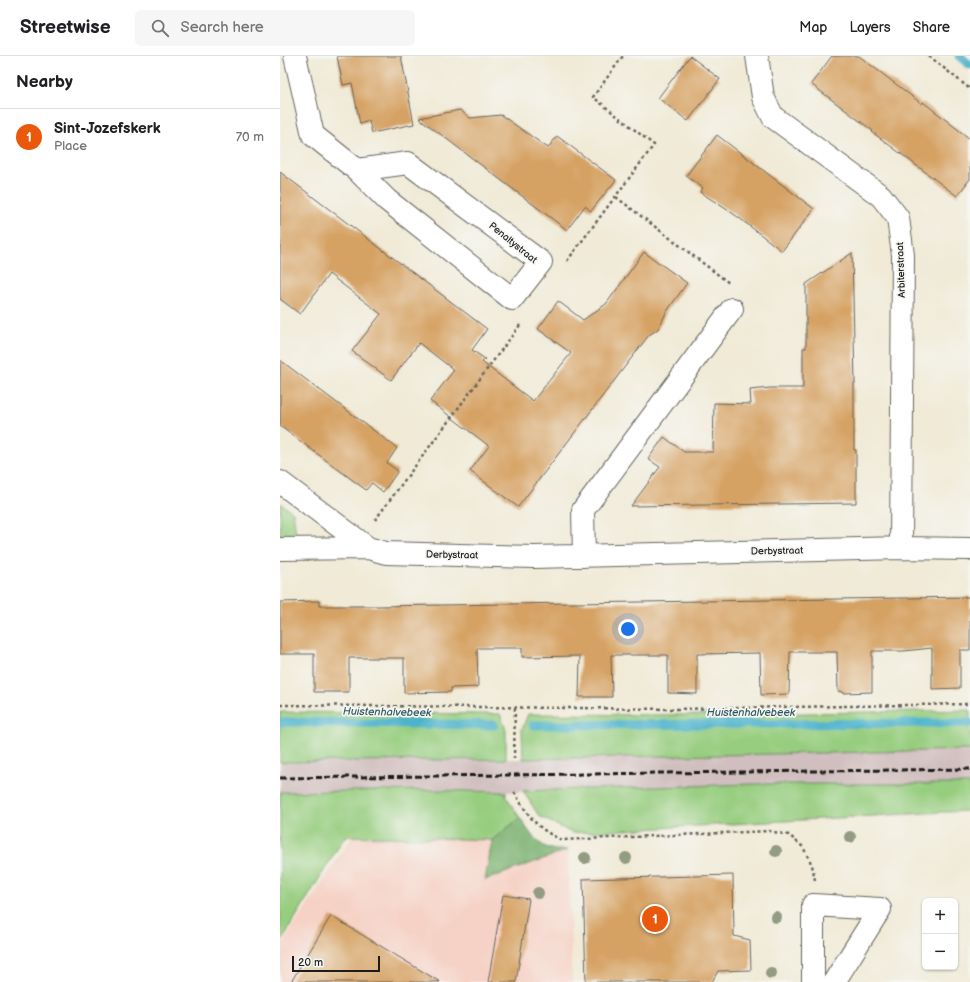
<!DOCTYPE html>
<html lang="en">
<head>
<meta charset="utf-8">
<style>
	body { margin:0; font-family:"Balsamiq Sans",sans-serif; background:#f6f6f6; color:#202124 }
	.controls { position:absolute; right:12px; bottom:12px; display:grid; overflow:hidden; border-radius:6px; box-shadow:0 1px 3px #0004 }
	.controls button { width:36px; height:36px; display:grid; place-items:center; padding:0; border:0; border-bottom:1px solid #e0e0e0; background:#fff; color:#202124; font:20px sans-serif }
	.scale { position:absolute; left:12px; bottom:10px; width:88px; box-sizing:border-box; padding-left:4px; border:2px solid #1c1c1c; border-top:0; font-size:11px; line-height:14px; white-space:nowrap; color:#1c1c1c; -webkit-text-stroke:3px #f6f6f2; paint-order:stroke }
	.you { position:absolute; left:348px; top:573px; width:14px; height:14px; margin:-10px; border:3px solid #fff; border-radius:50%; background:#1a73e8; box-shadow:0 0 0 6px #1a73e833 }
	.badge { display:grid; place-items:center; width:26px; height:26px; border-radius:50%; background:#ea580c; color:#fff; font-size:13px; font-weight:700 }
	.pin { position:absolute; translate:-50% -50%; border:2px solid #fff; box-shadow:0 1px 4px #0006 }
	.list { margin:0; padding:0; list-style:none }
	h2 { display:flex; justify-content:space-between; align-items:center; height:52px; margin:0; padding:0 16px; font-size:17px }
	h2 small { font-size:13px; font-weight:400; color:#757577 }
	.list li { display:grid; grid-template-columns:26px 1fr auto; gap:12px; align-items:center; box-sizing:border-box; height:56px; padding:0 16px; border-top:1px solid #e0e0e0 }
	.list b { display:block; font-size:15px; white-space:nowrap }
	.list p { margin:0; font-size:13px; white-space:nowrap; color:#757577 }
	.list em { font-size:13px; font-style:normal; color:#757577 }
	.icon { flex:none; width:22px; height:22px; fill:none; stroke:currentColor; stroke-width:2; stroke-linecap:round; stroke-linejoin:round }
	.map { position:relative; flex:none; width:690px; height:926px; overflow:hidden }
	header { display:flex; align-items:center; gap:24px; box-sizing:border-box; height:56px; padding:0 20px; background:#fff; border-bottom:1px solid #e0e0e0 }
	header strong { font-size:19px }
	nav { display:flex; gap:22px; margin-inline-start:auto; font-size:14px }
	.search { width:280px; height:36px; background:#f6f6f6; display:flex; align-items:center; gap:10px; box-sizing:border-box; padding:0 14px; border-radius:6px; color:#757577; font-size:15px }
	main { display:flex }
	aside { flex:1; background:#fff }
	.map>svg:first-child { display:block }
	.built { fill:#f6d1c5 }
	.industrial { fill:#d1bfbf }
	.green { fill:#97cd7f; stroke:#5a744e }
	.forest { fill:#79b06e; stroke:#4a6645 }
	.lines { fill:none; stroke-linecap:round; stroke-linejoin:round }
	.stream { stroke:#4cb3cb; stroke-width:9 }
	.building { fill:#d6a264 }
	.minor-casing { stroke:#66645d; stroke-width:24 }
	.path { stroke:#66645d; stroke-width:2.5; stroke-dasharray:3 3; stroke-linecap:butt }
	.minor { stroke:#fff; stroke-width:22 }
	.rail { stroke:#1c1c1c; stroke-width:3; stroke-dasharray:6 3; stroke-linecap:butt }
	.tree { fill:#939b83 }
	.labels { text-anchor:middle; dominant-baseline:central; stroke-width:3.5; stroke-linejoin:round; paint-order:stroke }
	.street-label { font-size:10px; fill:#1c1c1c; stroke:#f6f6f2 }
	.water-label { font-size:11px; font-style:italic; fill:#2f5862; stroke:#f6f6f2 }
</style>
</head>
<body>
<header>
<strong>Streetwise</strong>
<div class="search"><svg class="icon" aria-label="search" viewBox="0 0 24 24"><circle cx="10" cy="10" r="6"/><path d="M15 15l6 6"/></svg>Search here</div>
<nav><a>Map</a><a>Layers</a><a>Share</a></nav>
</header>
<main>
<aside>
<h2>Nearby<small></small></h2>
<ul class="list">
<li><span class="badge">1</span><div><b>Sint-Jozefskerk</b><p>Place</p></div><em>70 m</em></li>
</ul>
</aside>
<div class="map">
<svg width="690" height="926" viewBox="0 0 690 926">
	<rect width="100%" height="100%" fill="#f6f6f2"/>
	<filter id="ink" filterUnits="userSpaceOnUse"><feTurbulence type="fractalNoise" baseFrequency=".025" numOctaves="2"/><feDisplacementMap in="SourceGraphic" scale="8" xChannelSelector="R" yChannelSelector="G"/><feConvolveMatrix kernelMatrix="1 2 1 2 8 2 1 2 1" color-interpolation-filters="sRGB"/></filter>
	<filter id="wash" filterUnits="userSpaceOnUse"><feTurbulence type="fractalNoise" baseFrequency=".012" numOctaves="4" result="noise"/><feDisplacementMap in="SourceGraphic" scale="16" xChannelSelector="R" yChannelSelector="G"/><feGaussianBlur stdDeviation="0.9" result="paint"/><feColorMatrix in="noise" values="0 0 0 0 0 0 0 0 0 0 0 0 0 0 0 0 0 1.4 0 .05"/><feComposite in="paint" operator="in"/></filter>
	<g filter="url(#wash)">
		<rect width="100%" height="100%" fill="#f0ead6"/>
		<!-- built -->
		<path class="built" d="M72 781 212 784 206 824 288 794 292 926H0V891Z"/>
		<!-- industrial -->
		<path class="industrial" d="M648 694H690V728H472L234 736 151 734 0 736V706L243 703Z"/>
		<!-- green -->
		<path class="green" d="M0 447 13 456 17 485H0Z
			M690 654V694L243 703 242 673 248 658 422 659Z
			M0 656 220 658 226 674V703L0 706Z
			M472 728H690V755L664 756 292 777 259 760 243 735Z
			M151 734 226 736V740L240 762 212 784 65 780 0 887V736Z"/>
		<!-- forest -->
		<path class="forest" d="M240 762C249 775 257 791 275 794 280 794 284 793 288 794L205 824 212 784Z"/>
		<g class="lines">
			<!-- stream -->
			<path class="stream" d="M679 0 690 9
				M0 666 214 669
				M253 669 690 667"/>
		</g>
		<g id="blocks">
			<!-- building -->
			<path class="building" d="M57 0H121L134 68 92 77 89 65 80 68 72 27 63 29Z
				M410 0 440 23 408 65 378 42Z
				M552 0H579L642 48 643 46 690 83V123L677 140 592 76 593 75 531 28Z
				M180 54 190 62 221 59 268 92 277 80 336 124 311 155 305 150 287 174 139 62Z
				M437 79 534 153 502 195 458 161 420 136 423 132 406 120Z
				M0 116 207 273 192 294 205 303 202 306 253 345 291 297 258 273 278 245 303 264 326 248 364 196 407 227 387 255 378 273 369 279 238 451 190 415 209 390 150 345 174 314 139 287 111 324 72 295 101 258 49 218 20 258 0 243Z
				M572 197 575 327H574V394H576V447L351 450 380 411 368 403 384 381 404 396H433L434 347 471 348 470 334 490 332H523V292H526V228Z
				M0 304 117 392 107 407 118 415 103 436 92 427 86 434 0 370Z
				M690 541V594H680V632L652 633V592L624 595H592V636L563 637V636L558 635 557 596H510L509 638 481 639 480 597 417 598V638L388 637V599H331L332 641H299L300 600 242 601V592H197L198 631 171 632V636L124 637V602H69V636H34V598H0V546L39 545V550H97Z
				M453 819 454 880 470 884 471 914 438 915 432 926H306L303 823Z
				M223 839 249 843 236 926H208Z
				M51 860 160 926H11Z"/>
		</g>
	</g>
	<g filter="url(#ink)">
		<use href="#blocks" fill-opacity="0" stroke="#66645d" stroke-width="1"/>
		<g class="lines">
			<defs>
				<path id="minor" d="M15 0 33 79 77 114 107 144 232 243 261 206 128 107 77 114
					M477 0 483 41 493 61 601 140 618 162 623 199 621 492
					M0 426 88 492 106 497 254 501 621 492 690 493
					M0 493 88 492
					M304 500 303 454 452 253
					M533 926V849L600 853 554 926"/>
			</defs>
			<!-- minor casing -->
			<use href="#minor" class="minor-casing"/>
			<!-- path -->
			<path class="path" d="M649 0 690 33
				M336 141 449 227
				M287 205 374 89 313 41 343 0
				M95 464 240 269
				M0 649 392 653 690 648
				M234 703 235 651
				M234 736C249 760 255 772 282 784L489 775 509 779 523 791 532 809 535 824"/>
			<!-- minor -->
			<use href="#minor" class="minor"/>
			<!-- rail -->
			<path class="rail" d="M0 722 690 713"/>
		</g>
		<!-- trees -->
		<g class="tree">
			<circle cx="570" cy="781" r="6"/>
			<circle cx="496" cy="795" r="6"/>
			<circle cx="305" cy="802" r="6"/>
			<circle cx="346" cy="802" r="6"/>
			<circle cx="258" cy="837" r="6"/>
			<circle cx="496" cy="861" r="6"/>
			<circle cx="491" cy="917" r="6"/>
		</g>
	</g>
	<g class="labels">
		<!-- street labels -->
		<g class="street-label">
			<text transform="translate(233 187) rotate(39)">Penaltystraat</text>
			<text transform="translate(621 214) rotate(-92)">Arbiterstraat</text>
			<text transform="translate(497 495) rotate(-1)">Derbystraat</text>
			<text transform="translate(172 499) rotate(1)">Derbystraat</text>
		</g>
		<!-- water labels -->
		<g class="water-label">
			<text transform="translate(107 656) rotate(1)">Huistenhalvebeek</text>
			<text x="471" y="656">Huistenhalvebeek</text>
		</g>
	</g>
</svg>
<div class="controls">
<button>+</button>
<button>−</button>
</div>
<div class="scale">20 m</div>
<div class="you"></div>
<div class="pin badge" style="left:375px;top:863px">1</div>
</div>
</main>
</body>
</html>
